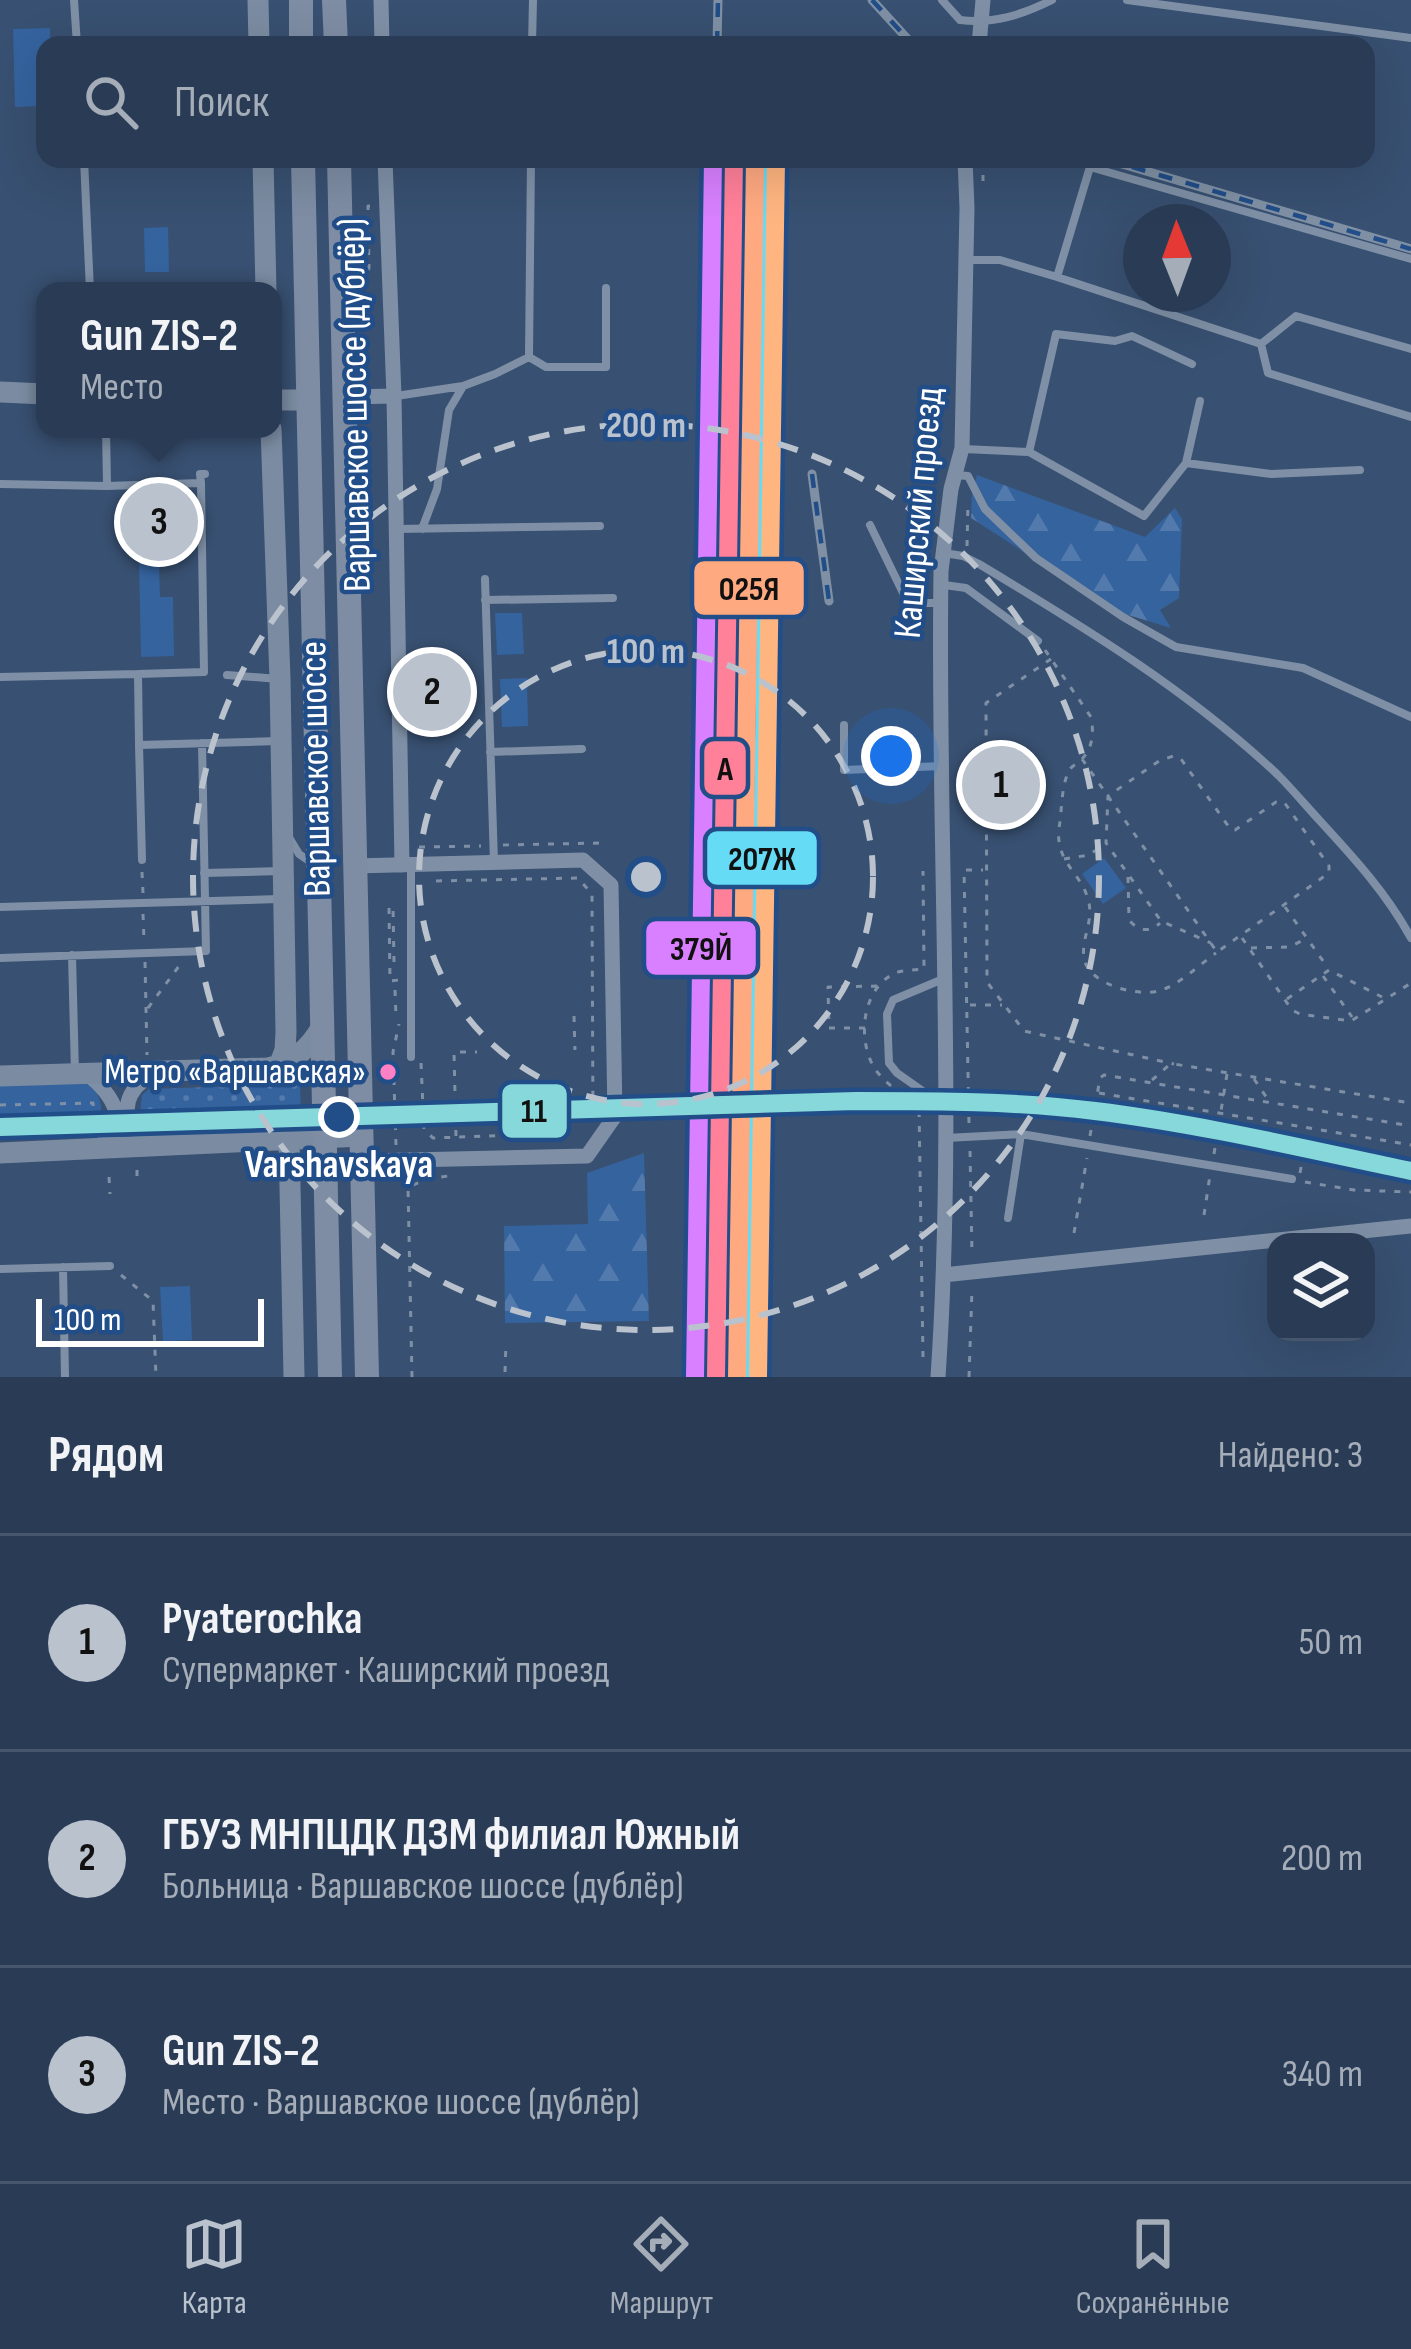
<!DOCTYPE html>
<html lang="ru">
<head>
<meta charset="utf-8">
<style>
	body { margin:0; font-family:"Sofia Sans Condensed",sans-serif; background:#36475f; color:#f1f3f6 }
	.controls { position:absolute; right:36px; bottom:36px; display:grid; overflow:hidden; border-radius:24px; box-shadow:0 12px 48px #0002 }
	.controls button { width:108px; height:108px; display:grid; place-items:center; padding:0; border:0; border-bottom:3px solid #46566c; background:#2a3c55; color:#f1f3f6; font:60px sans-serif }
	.compass { position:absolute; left:1123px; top:204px; width:108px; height:108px; border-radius:50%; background:#2a3c55; box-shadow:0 12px 48px #0002; rotate:359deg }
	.scale { position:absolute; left:36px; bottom:30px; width:228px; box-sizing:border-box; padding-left:12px; border:6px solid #fff; border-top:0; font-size:33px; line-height:42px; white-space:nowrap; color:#fff; -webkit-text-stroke:9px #214d88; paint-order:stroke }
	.you { position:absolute; left:891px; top:756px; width:42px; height:42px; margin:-30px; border:9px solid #fff; border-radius:50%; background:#1a73e8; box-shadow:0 0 0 18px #1a73e833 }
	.badge { display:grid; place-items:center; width:78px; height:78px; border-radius:50%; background:#b9c2cd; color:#111; font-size:39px; font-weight:700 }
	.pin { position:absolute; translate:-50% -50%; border:6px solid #fff; box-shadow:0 3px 12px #0006 }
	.popup { position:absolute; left:36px; top:282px; width:246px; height:156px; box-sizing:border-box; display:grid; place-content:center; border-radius:24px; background:#2a3c55; filter:drop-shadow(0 3px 9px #0005); font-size:39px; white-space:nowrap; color:#a5adb9 }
	.popup b { font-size:45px; color:#f1f3f6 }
	.popup::after { content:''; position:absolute; left:50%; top:100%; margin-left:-24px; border:24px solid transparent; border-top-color:#2a3c55 }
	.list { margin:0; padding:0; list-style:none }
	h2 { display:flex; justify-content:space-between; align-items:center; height:156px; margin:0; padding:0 48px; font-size:51px }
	h2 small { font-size:39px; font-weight:400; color:#a5adb9 }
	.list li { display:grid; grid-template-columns:78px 1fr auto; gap:36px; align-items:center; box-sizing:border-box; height:216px; padding:0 48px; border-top:3px solid #46566c }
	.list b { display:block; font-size:45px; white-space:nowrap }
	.list p { margin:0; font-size:39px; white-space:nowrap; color:#a5adb9 }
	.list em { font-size:39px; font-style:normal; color:#a5adb9 }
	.icon { flex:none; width:66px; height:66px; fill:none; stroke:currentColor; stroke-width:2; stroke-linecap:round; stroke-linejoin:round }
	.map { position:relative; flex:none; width:1411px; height:1377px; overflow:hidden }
	.search { position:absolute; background:#2a3c55; box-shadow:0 12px 48px #0002; left:36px; right:36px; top:36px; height:132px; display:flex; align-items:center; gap:30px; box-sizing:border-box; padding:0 42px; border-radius:24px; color:#a5adb9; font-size:45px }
	.sheet { height:804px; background:#2a3c55 }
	nav { display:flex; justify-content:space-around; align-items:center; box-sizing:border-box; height:168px; border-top:3px solid #46566c; background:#2a3c55; font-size:33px; color:#a5adb9 }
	nav a { display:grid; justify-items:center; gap:6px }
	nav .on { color:#b9c2cd }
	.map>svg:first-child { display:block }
	.grass { fill:url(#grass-dots) }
	.forest { fill:url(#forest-firs) }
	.park { fill:#35639e }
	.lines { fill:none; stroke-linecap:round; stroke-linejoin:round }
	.path { stroke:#7f90a6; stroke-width:3; stroke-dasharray:6 9; stroke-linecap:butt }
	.lane { stroke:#7f90a6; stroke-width:8 }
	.street { stroke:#7f90a6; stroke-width:15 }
	.secondary { stroke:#7b8ca2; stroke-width:21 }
	.primary { stroke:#7e8da4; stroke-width:24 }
	.rail-casing { stroke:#7f90a4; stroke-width:9 }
	.rail { stroke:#214d88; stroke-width:4.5; stroke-dasharray:14; stroke-linecap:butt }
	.rail-1-casing { stroke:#214d88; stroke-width:27 }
	.rail-2-casing { stroke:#214d88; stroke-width:27 }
	.rail-3-casing { stroke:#214d88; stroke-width:27 }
	.rail-4-casing { stroke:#214d88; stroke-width:27 }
	.rail-5-casing { stroke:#214d88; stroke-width:27 }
	.rail-1 { stroke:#ff8099; stroke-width:18 }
	.rail-2 { stroke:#66dbf5; stroke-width:18 }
	.rail-3 { stroke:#ffa980; stroke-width:18 }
	.rail-4 { stroke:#d880ff; stroke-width:18 }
	.rail-5 { stroke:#ffb580; stroke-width:18 }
	.metro-1-casing { stroke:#214d88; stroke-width:27 }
	.metro-1 { stroke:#86d8da; stroke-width:18 }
	.ring { fill:none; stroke:#b9c2cd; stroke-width:6; stroke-dasharray:21 15 }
	.bus-dot { fill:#ff80c5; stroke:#214d88; stroke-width:4.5 }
	.stop-dot { fill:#214d88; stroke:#fff; stroke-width:6 }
	.labels { text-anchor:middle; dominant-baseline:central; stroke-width:9; stroke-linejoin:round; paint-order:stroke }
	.bus-label { font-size:36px; fill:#fff; stroke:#214d88; text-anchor:end }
	.street-label { font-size:39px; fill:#fff; stroke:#214d88 }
	.stop-label { font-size:39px; font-weight:bold; fill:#fff; stroke:#214d88 }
	.centre { fill:#b9c2cd; stroke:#214d88; stroke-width:6 }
	.ring-label { font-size:36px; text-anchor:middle; font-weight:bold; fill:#b9c2cd; stroke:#214d88; stroke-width:9; stroke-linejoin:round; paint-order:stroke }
	.line-badge { stroke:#214d88; stroke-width:4.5 }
	.pale-badge-label { font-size:33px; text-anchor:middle; font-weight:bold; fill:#111 }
</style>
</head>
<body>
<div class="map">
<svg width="1411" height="1377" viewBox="0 0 1411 1377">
	<defs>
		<pattern id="grass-dots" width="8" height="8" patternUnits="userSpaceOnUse" patternTransform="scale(3)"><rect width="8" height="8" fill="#35639e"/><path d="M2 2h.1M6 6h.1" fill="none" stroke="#537aad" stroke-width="1.8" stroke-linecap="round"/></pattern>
		<pattern id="forest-firs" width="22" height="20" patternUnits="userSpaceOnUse" patternTransform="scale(3)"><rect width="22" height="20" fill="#35639e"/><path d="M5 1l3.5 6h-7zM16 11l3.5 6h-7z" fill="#537aad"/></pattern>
	</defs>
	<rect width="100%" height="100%" fill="#385071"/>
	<!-- grass -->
	<path class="grass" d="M300 1084 301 1119 152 1124 140 1113 142 1095 149 1089Z"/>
	<!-- forest -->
	<path class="forest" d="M977 475 1145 537 1175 508 1182 519 1179 598 1160 610 1171 628 1115 611 971 518 972 493Z
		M644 1153 649 1321 505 1323 504 1226 588 1224 587 1173Z"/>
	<!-- park -->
	<path class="park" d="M50 28V45H45V106L15 107 13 29Z
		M168 227 169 272H145L144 228Z
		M139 563H159L160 597H173L174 656 141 657Z
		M495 613H522L524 654 497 655Z
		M527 678 528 726 502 727 500 679Z
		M1104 858 1126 888 1103 904 1082 874Z
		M84 1081C103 1095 104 1107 98 1129L86 1137 0 1139V1083Z
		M190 1286 192 1340 163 1341 160 1287Z"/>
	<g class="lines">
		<!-- path -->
		<path class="path" d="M983 181V159
			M370 206H368L369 269H373
			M967 546 968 502
			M1045 650 1091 717C1094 733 1093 748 1081 760 1075 766 1072 764 1068 773 1061 788 1062 812 1059 828 1055 864 1083 873 1089 903 1093 923 1081 939 1084 958 1088 985 1140 998 1162 990 1181 983 1199 965 1216 953
			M1051 659 986 703 987 982 1024 1031 1174 1064
			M1082 759 1217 952 1329 873V866L1284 802H1276L1235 830H1231L1181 759 1173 756 1159 761 1108 796 1106 843 1128 874 1161 921 1211 943
			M503 845 599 843
			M419 847 481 846
			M1064 859 1089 855 1105 844
			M142 872 143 893
			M1128 877 1129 920C1138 931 1150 933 1160 923
			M436 881 578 878 592 894 593 1121
			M1285 907 1328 968
			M143 914 144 941
			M1242 938 1292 1010 1300 1014 1351 1021 1411 983
			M1251 948 1290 947 1305 939
			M145 962 147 1055
			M394 962 393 907H389L390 981 399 980
			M1323 976 1352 1017
			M395 990 396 1017
			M1287 999 1329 970 1382 997
			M970 1005H1002
			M148 1008 182 962
			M574 1016 575 1050
			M865 1028H829L828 987 879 986
			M729 1046 740 378
			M697 1047 701 379
			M421 1063 424 1129 433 1138 517 1135
			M1254 1079 1269 1101
			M1152 1080 1168 1066 1174 1064 1411 1103
			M1099 1093 1411 1145
			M0 1105 93 1103 94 1120 0 1122
			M969 1123 964 870H983
			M456 1136 454 1052H477
			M1090 1136 1100 1078 1104 1075 1411 1126
			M396 1145 393 1052 399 1024
			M970 1151 972 1255
			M1214 1154 1227 1074
			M1300 1173 1308 1129
			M137 1176V1164
			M109 1177 110 1194
			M1305 1182 1354 1190 1411 1192
			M1204 1215 1210 1175
			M1074 1233 1087 1158
			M121 1275 153 1301 156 1377
			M923 1357 919 1107C905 1096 885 1084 875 1069 857 1041 861 989 895 973 902 970 915 970 924 969L923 871
			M505 1372 506 1343
			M412 1377 408 1187 428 1179 448 1176
			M969 1377 972 1289"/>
		<!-- lane -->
		<path class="lane" d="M74 0 77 45
			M942 0 960 20C994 24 1022 15 1052 0
			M1127 0 1411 38
			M532 45 533 0
			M84 159 90 291
			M966 260H1000L1057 277 1261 344 1296 316 1411 349
			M1057 277 1090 167 1411 259
			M1261 344 1268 373 1411 417
			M529 357 546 367H606V288
			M396 396 463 386 495 374 529 357 531 159
			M964 449 1029 452 1144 516 1186 463 1271 474 1360 470
			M1029 452 1056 334 1115 341 1132 336 1192 364
			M1186 463 1200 401
			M955 475 968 476 985 509 1036 558 1123 617 1176 647 1303 668 1411 717
			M201 483 204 672 138 674 139 745 279 741
			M0 484 107 486 106 429
			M107 486 201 483 200 474H205
			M870 525 908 603H939
			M396 529 600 526
			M422 529 437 489 449 410 462 388
			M944 553 963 556 979 564C1084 627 1189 691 1278 775 1293 790 1307 807 1321 822 1355 859 1387 894 1411 938
			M485 579 494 862
			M944 585 966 588 1038 641
			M485 600 613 598
			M227 675 279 679
			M0 677 138 674
			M844 725V770L942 766
			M139 745 142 860
			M490 752 582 749
			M290 839 299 854 312 863
			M204 873 281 871
			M0 907 280 899
			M72 955 75 1073
			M0 958 206 951 202 743
			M943 979 893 1000 887 1014 889 1063 897 1073 944 1106
			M411 1057V866
			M946 1138 1021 1134 1292 1179
			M1008 1218 1021 1134
			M63 1267 65 1377
			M0 1269 110 1266"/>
		<!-- street -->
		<path class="street" d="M381 0 382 45
			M979 45 983 0
			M385 159 394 396 402 865
			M346 397 394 396
			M354 866 583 860 611 885 615 1116 587 1156 363 1161
			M86 1073C111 1093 135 1125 97 1147
			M158 1074C134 1080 117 1106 135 1128 142 1135 152 1140 161 1144
			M943 1275 1411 1226
			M938 1377C956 1109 937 840 941 571L951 489 962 448 967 208 965 159"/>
		<!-- secondary -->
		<path class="secondary" d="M258 0 259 45
			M263 159 266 291
			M0 392 45 394
			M273 400H307
			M271 429 280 679 286 1032 285 1050 279 1066
			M0 1076 268 1068C293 1062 308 1050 321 1028
			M289 1139 294 1377
			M0 1153 362 1136"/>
		<!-- primary -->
		<path class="primary" d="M301 0V45
			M334 0 336 45
			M303 159 330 1377
			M339 159 367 1377"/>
		<defs>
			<path id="rail" d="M872 0 913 45
				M717 45 718 0
				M1105 159 1411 249
				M812 474 829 601
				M701 1377 705 687 715 159"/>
		</defs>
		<!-- rail casing -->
		<use href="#rail" class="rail-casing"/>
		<!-- rail -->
		<use href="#rail" class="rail"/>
		<defs>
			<path id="rail-1" d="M716 1377 734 159"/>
			<path id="rail-2" d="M753 1377 765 686 768 159"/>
			<path id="rail-3" d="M737 1377 755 159"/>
			<path id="rail-4" d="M695 1377 713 159"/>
			<path id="rail-5" d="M758 1377 776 160"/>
		</defs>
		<!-- rail-1 casing -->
		<use href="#rail-1" class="rail-1-casing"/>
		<!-- rail-2 casing -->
		<use href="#rail-2" class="rail-2-casing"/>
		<!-- rail-3 casing -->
		<use href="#rail-3" class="rail-3-casing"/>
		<!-- rail-4 casing -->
		<use href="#rail-4" class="rail-4-casing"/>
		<!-- rail-5 casing -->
		<use href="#rail-5" class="rail-5-casing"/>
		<!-- rail-1 -->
		<use href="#rail-1" class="rail-1"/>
		<!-- rail-2 -->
		<use href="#rail-2" class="rail-2"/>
		<!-- rail-3 -->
		<use href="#rail-3" class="rail-3"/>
		<!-- rail-4 -->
		<use href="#rail-4" class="rail-4"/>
		<!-- rail-5 -->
		<use href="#rail-5" class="rail-5"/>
		<defs>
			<path id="metro-1" d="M0 1127 856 1101C936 1101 1016 1101 1095 1111 1201 1124 1306 1149 1411 1171"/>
		</defs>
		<!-- metro-1 casing -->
		<use href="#metro-1" class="metro-1-casing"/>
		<!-- metro-1 -->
		<use href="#metro-1" class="metro-1"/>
	</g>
	<!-- distance rings -->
	<g class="ring">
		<circle cx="646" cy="877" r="227"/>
		<circle cx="646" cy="877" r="453"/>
	</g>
	<!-- markers -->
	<circle class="bus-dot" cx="388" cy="1072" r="10"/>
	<circle class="stop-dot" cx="339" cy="1117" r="18"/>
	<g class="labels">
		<!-- bus labels -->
		<g class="bus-label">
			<text x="366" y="1072">Метро «Варшавская»</text>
		</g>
		<!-- street labels -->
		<g class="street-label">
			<text transform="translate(355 405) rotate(-91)">Варшавское шоссе (дублёр)</text>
			<text transform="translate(919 513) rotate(-85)">Каширский проезд</text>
			<text transform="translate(316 769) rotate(-91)">Варшавское шоссе</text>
		</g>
		<!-- stop labels -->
		<g class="stop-label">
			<text x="339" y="1165">Varshavskaya</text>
		</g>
	</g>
	<circle cx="646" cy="877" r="18" class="centre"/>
	<g class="ring-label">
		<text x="646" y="437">200 m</text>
		<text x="646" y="663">100 m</text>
	</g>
	<g class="line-badge">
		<rect x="692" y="559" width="114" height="58" rx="12" fill="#ffa980"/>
		<rect x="702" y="739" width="46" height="58" rx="12" fill="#ff8099"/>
		<rect x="705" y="829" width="114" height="58" rx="12" fill="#66dbf5"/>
		<rect x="644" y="919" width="114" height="58" rx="12" fill="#d880ff"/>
		<rect x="500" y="1082" width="69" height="58" rx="12" fill="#86d8da"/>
	</g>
	<g class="pale-badge-label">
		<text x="749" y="600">025Я</text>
		<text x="725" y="780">A</text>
		<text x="762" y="870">207Ж</text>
		<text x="701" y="960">379Й</text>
		<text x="534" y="1122">11</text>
	</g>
</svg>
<div class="controls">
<button><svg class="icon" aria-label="layers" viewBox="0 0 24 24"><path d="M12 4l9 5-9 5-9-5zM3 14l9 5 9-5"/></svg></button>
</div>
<svg class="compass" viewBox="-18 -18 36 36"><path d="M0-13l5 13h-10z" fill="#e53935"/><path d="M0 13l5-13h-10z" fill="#a5adb9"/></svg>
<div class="scale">100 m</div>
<div class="you"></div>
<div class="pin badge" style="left:1001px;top:785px">1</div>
<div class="pin badge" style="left:432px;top:692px">2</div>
<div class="pin badge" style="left:159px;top:522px">3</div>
<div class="popup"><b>Gun ZIS-2</b>Место</div>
<div class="search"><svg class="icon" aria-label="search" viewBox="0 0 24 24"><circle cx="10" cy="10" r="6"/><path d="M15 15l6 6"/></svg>Поиск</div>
</div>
<section class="sheet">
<h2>Рядом<small>Найдено: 3</small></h2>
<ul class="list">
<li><span class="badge">1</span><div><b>Pyaterochka</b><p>Супермаркет · Каширский проезд</p></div><em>50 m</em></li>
<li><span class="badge">2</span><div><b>ГБУЗ МНПЦДК ДЗМ филиал Южный</b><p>Больница · Варшавское шоссе (дублёр)</p></div><em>200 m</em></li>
<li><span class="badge">3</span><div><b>Gun ZIS-2</b><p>Место · Варшавское шоссе (дублёр)</p></div><em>340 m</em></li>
</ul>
</section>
<nav>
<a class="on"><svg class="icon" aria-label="map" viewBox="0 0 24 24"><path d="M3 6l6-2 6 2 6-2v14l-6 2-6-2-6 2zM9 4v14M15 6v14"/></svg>Карта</a>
<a><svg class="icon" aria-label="directions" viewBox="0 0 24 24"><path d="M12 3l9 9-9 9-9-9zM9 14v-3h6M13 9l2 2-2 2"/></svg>Маршрут</a>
<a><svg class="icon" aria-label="saved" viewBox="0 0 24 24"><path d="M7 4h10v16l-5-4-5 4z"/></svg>Сохранённые</a>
</nav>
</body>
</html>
